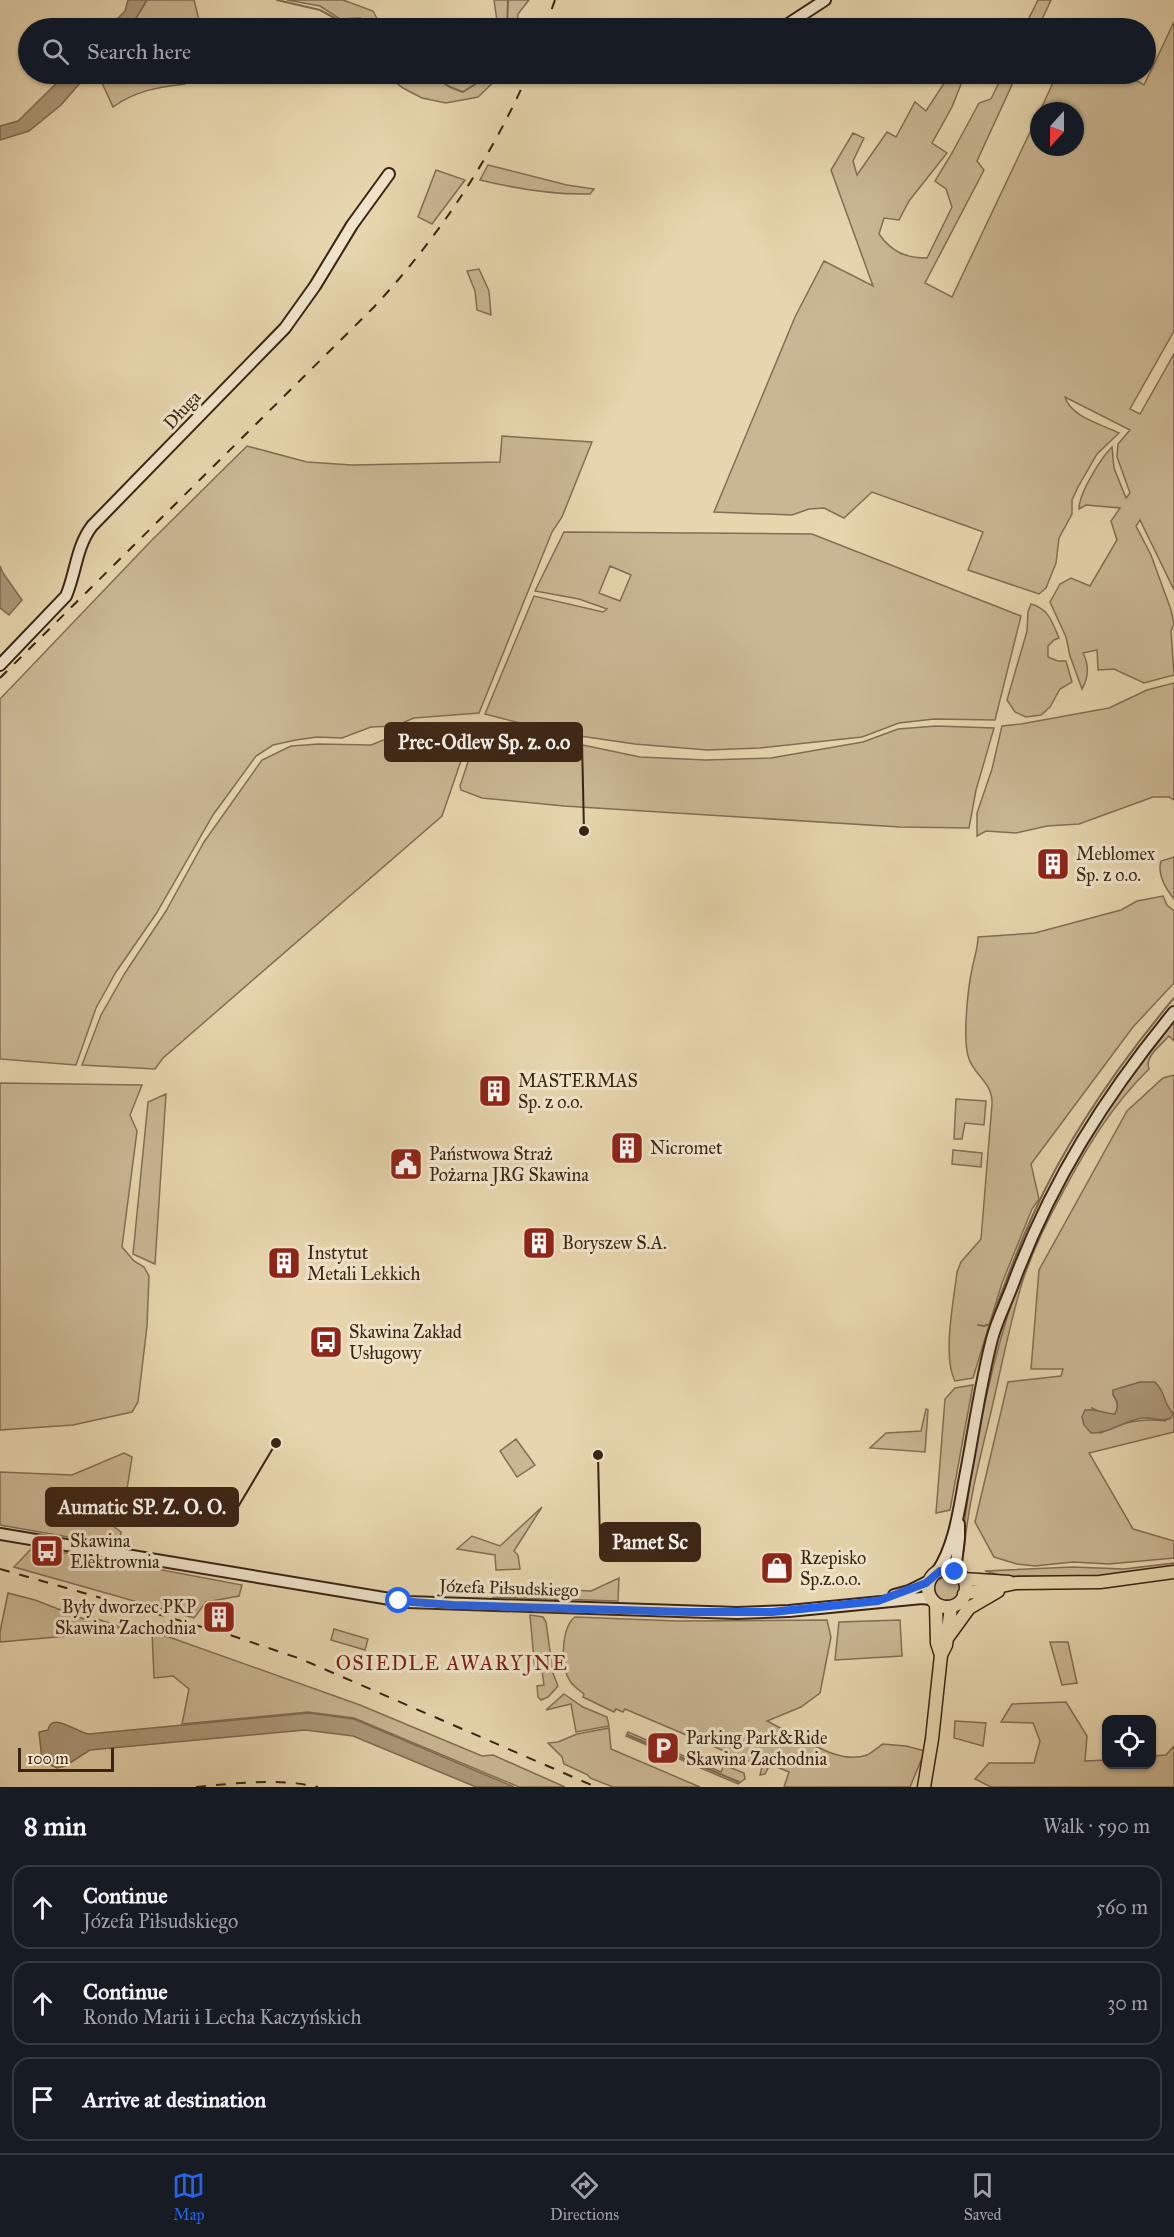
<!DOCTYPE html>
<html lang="en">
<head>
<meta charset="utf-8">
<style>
	body { margin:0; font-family:"IM FELL Great Primer",serif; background:#242831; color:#f1f3f6 }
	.controls { position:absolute; right:18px; bottom:18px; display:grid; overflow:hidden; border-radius:12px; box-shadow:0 2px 4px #0004 }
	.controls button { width:54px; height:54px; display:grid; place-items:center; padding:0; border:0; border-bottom:2px solid #363941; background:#171b24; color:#f1f3f6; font:30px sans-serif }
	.compass { position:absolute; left:1030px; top:102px; width:54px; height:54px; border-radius:50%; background:#171b24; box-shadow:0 2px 4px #0004; rotate:201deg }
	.scale { position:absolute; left:18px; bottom:15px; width:96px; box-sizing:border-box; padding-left:6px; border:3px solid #3a2414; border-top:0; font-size:16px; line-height:21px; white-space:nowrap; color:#3a2414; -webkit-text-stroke:4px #efe4ca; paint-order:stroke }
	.stop { position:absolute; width:18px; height:18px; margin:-14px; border:4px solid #2563eb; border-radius:50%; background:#fff }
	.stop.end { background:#2563eb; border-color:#fff; box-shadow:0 2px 6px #0008 }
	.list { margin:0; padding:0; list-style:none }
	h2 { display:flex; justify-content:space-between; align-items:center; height:78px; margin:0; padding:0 24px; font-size:26px }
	h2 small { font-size:20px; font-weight:400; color:#9ea1a6 }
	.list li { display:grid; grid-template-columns:39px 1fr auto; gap:18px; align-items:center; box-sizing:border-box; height:84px; margin:0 12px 12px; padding:0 12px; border:2px solid #363941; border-radius:18px }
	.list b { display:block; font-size:22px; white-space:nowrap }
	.list p { margin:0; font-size:20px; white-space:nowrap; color:#9ea1a6 }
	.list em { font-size:20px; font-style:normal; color:#9ea1a6 }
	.icon { flex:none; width:33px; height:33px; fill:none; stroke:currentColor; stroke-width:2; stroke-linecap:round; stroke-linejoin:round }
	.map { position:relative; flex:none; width:1174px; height:1787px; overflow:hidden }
	.search { position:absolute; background:#171b24; box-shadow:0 2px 4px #0004; left:18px; right:18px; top:18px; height:66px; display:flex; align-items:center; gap:15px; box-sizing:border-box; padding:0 21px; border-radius:33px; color:#9ea1a6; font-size:22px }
	.sheet { height:366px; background:#171b24 }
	nav { display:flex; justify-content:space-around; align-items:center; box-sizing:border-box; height:84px; border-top:2px solid #363941; background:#171b24; font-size:16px; color:#9ea1a6 }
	nav a { display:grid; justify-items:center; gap:3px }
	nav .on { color:#2563eb }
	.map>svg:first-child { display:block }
	.green { fill:#c9b793; stroke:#826e54; stroke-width:1.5; fill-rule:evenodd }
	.water { fill:#ac9979; stroke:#7e6a51; stroke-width:1.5 }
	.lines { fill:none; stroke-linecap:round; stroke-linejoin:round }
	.stream { stroke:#7e6a51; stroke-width:2 }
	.secondary-casing { stroke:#3a2414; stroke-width:14 }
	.primary-casing { stroke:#3a2414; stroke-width:15 }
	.secondary { stroke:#efe4ca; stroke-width:10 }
	.primary { stroke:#e6d5ad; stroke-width:12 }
	.rail { stroke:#3a2414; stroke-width:2; stroke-dasharray:10 10; stroke-linecap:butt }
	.route { stroke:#2563eb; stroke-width:8 }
	.labels { text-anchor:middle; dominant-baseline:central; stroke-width:6; stroke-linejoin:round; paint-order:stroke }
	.street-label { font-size:18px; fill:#3a2414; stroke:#efe4ca }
	.poi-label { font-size:18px; fill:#3a2414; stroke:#efe4ca; text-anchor:start }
	.neighbourhood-label { font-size:20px; letter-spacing:1.5px; fill:#7a1f14; stroke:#efe4ca }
	.leader { fill:none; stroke:#3a2414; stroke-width:2 }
	.callout-dot { fill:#3a2414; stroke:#efe4ca; stroke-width:2 }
	.callout { fill:#3a2414; stroke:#3a2414; stroke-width:2 }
	.callout-label { font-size:20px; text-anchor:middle; font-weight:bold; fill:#fff }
</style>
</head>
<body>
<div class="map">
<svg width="1174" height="1787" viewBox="0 0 1174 1787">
	<rect width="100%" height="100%" fill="#e6d5ad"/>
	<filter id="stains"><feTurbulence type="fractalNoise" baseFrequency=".00333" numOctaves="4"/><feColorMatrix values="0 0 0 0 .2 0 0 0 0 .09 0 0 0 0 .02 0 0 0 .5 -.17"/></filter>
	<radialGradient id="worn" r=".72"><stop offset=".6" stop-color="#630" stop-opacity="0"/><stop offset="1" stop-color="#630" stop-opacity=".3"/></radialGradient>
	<!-- green -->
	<path class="green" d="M147 0H194L201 28H130Z
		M287 0H343L373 11 382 28H370V23L360 18 340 19 320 6Z
		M494 0H529L518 14 517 28H498Z
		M1038 0H1051L1038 28H1024Z
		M1174 22V331L1130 409 1140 414 1174 354V590L1140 520 1136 526 1151 555 1171 610 1174 624 1171 631 1174 675 1144 683 1114 669 1098 670 1097 650 1083 653C1089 665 1089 677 1082 689L1070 656 1066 637 1050 602 1060 584 1071 578 1090 586 1117 540 1111 521 1120 508 1086 505 1079 509C1079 493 1101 458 1112 447L1114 468 1126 498 1130 493 1117 457 1118 444 1130 430 1065 397C1071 417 1101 424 1119 433L1097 454 1078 487 1072 500V514L1059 538 1056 563 1046 588 1039 594 968 570 983 532 872 492 844 518 824 508 809 509 792 515 714 512 795 317 824 261 873 286 831 170 853 133 864 138 853 161 857 175 887 132 896 137 915 102 926 111 950 74H965L952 107 932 143 947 153 909 201 899 220 884 218 879 234C892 252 905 258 927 258L952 207 946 189 935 181 952 153 979 103 991 99 1003 74H1017L977 161 984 170 925 283 952 297 1039 113V147H1075V111H1040L1057 74H1136L1134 79 1144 85Z
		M98 74H192L185 84C158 87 135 91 113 107Z
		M385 74H502L478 97 446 103 422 98 403 88Z
		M488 165 567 185 594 189 590 194C552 195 517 189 480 180Z
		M436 170 465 180 432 224 418 217Z
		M479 269 489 291 491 315 477 310 475 291 467 271Z
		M502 436 592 442 562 517 552 532 479 713 414 718 395 726 371 727 342 738 317 737 296 740 273 745 256 756 213 815 156 914 116 972 96 1008 76 1065 0 1059V699L151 541 247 446 307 462 352 465 500 462Z
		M564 532 812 534 1021 616 995 720 934 719 899 723 862 737 760 748 707 750 635 744 559 733 485 714 534 596 603 612 607 609 579 599 535 591ZM610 566 631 575 620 601 599 593Z
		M1031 604C1049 609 1052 622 1059 638L1054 640 1048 646V657L1058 661H1066L1072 682 1060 689 1050 707 1041 715 1026 717 1015 712 1007 700 1027 631 1028 612Z
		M1174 683V800L1169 797H1153L1079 824 1047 826 1016 833 986 831 977 836V813L992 769 1002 726 1021 724 1109 708 1147 690Z
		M455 723H474L442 816 163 1058 155 1069 82 1065 101 1015 125 973 166 911 204 842 262 760 291 746 319 744 371 745 414 728Z
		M480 726 498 733 530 734 640 757 706 760 771 758 863 742 898 729 936 726 994 728 976 790 969 828 900 827 564 806 482 798 461 790 460 786Z
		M1174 857V899C1166 889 1157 874 1161 861Z
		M1163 896 1167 905 1174 911V983L1133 1027 1031 1164 1039 1199 1032 1209 1002 1283 973 1378 955 1381C942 1357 954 1299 957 1272L961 1262 981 1239 992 1104C993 1083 975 1076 969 1059 962 1041 968 988 972 969 974 958 978 948 978 937L1035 933 1121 910 1137 901Z
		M1174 1019V1041L1169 1036C1161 1045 1144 1057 1149 1069 1112 1105 1087 1147 1063 1192 1047 1221 1032 1252 1022 1283 1009 1326 1001 1369 991 1412 980 1458 968 1504 964 1551H961C975 1427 1003 1290 1064 1180 1096 1123 1134 1071 1174 1019Z
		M1174 1075V1432L1089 1453 1133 1529 1174 1541V1558L1109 1564 1073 1562 1035 1566 1017 1564 994 1557 975 1522 1008 1382 1061 1376 1063 1369H1031L1039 1270 1127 1111 1163 1078ZM1113 1395 1166 1421C1139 1418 1125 1422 1100 1433L1092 1408 1104 1414 1115 1415C1119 1406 1118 1402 1113 1395Z
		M0 1083 142 1085 130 1115 137 1131 122 1247 134 1261 144 1267 149 1276 147 1326 138 1402 132 1412 73 1425 0 1430Z
		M166 1094 155 1264 133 1254 148 1102Z
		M956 1099 986 1101 984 1125 965 1123 962 1139H954Z
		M953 1150 982 1153 981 1167 952 1164Z
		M973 1385 950 1510 936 1513 945 1399 955 1388Z
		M926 1409 928 1410 925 1452 870 1448 886 1433 921 1431Z
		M516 1439 535 1465 517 1477 500 1451Z
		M124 1453 132 1457 125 1502 100 1499 101 1517 121 1532 119 1546 0 1525V1472L72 1475Z
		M542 1507 514 1551 518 1555 520 1569 496 1570 495 1555 457 1549 472 1536 500 1546Z
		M31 1549 53 1553H72L242 1585 239 1596 206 1602 194 1618 14 1567Z
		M1174 1563V1569L1109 1577 1003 1576 985 1571 1073 1567 1124 1569Z
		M946 1577 962 1586 960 1595 954 1600H941L934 1593C934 1583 937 1578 946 1577Z
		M619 1578 618 1601 493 1597 494 1586 591 1591Z
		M8 1593 35 1600 84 1619 91 1617 122 1627 104 1629 101 1633 0 1642V1632Z
		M530 1615 543 1617 546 1622 553 1673 558 1686 548 1697 541 1700 538 1697 537 1686 544 1685 542 1671H535Z
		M575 1617 678 1621 827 1620 831 1637 820 1693 801 1707 767 1721 790 1733 793 1741 802 1739C820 1749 846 1763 867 1755 872 1753 878 1747 883 1744L906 1746 925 1751 910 1787H784L789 1772 770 1764 765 1774 760 1775 762 1767 625 1709 623 1712 616 1709 614 1712 583 1697 584 1694C579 1690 573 1686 570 1681 560 1666 561 1628 575 1617Z
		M900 1620 902 1656 835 1660 839 1622Z
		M334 1629 368 1639 365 1650 331 1640Z
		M152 1631 360 1705 482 1756 493 1755 565 1787H519L354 1718 308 1712 182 1724 189 1689 173 1676 154 1678Z
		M1050 1642H1068L1077 1683 1062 1685Z
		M564 1694 583 1707 607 1717 609 1726 576 1732 571 1704 546 1710Z
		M1066 1702 1087 1736 1085 1761 1106 1760V1764H1152V1756L1166 1755 1174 1746V1787H991L975 1779 989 1763H1034L1040 1741 1033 1723 1001 1722 1012 1704Z
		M955 1721 986 1723 983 1746 954 1738Z
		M609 1728 611 1749 700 1787H613L590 1778 588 1775 564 1764 562 1757 548 1743 558 1742 577 1734Z
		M628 1732 721 1772 724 1765 744 1773 745 1779 738 1784 626 1736Z"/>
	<!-- water -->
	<path class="water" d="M128 0H147L130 28H108L125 11Z
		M66 74H88L61 105 29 131 0 140V126L18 121Z
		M0 566 3 573 22 600 9 615 0 608Z
		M1140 1382H1155C1167 1394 1162 1402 1173 1413L1171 1418C1162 1423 1153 1417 1143 1418 1125 1420 1109 1434 1091 1433L1084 1425 1082 1417 1085 1410C1095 1408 1105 1414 1115 1414 1119 1406 1118 1402 1113 1395V1390Z
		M309 1713 354 1719 514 1787H476L353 1736 305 1730 90 1750 65 1766 57 1768 51 1765 49 1760H42L39 1732 48 1730C52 1711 77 1733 89 1734Z"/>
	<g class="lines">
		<!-- stream -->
		<path class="stream" d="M277 0 320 10 340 21H361L371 28
			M507 28 508 0
			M428 74 450 87 463 92 491 74
			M1119 1093 1174 1021
			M978 1325 984 1326 990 1324C1003 1288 1016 1252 1032 1217 1067 1138 1119 1064 1174 998
			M628 1735 739 1782"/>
		<defs>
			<path id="secondary" d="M782 28 825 0
				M0 665 66 596C76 573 76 547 92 526L285 328 315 286 352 225 389 174
				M0 1534 408 1602 737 1613 789 1611 922 1598 931 1599
				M937 1572C955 1545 959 1509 965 1477 974 1431 980 1385 992 1339 997 1320 1006 1303 1013 1284 1051 1182 1105 1096 1174 1012
				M955 1572 959 1538V1524
				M894 1595 909 1591 929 1581"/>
			<path id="primary" d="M928 1588a19 19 0 1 1 38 0a19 19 0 1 1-38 0Z
				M963 1579 1009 1582
				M964 1594 1016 1583 1100 1582 1174 1572
				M936 1604 937 1643 941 1655
				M948 1637 969 1608 998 1591
				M924 1787 932 1739 941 1655 946 1645 951 1607"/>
		</defs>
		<!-- secondary casing -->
		<use href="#secondary" class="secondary-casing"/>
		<!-- primary casing -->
		<use href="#primary" class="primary-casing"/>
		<!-- secondary -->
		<use href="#secondary" class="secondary"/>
		<!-- primary -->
		<use href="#primary" class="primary"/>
		<!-- rail -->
		<path class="rail" d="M545 28 555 0
			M0 678 374 307C438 238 490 160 528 74
			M0 1569 230 1635 301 1659 596 1787
			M196 1787C238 1783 277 1778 318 1787"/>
	</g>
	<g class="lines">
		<!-- route -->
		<path class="route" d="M399 1601 453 1605 689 1612H772L878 1601 926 1583 940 1571 955 1572"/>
	</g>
	<!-- icons -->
	<defs>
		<symbol id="building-square" viewBox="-11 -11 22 22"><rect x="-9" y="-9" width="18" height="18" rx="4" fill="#8f2418" stroke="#efe4ca"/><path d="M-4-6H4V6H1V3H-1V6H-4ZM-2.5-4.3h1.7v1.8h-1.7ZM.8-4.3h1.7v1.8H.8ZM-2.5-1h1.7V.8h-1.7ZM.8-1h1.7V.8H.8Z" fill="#fff"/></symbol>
		<symbol id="civic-square" viewBox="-11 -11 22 22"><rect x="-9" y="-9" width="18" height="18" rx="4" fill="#8f2418" stroke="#efe4ca"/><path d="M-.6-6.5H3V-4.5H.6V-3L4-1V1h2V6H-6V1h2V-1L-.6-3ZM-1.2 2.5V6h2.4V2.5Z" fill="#fff"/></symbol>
		<symbol id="bus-square" viewBox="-11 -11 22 22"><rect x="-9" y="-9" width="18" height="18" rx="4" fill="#8f2418" stroke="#efe4ca"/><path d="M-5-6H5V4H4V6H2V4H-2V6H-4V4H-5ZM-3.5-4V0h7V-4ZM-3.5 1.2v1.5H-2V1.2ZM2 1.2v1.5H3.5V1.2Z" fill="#fff"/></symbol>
		<symbol id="shop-square" viewBox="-11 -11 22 22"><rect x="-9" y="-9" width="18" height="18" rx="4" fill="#8f2418" stroke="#efe4ca"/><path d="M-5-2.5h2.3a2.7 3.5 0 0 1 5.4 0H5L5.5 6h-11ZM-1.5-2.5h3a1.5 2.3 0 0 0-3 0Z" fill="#fff"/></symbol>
		<symbol id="parking-square" viewBox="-11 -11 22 22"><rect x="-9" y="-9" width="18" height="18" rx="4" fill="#8f2418" stroke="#efe4ca"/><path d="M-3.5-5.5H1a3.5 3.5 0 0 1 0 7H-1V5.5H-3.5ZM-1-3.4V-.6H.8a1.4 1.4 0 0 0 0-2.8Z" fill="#fff"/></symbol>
	</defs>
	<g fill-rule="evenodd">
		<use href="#building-square" x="1034" y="845" width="38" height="38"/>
		<use href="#building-square" x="476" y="1072" width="38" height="38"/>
		<use href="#building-square" x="608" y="1129" width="38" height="38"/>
		<use href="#civic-square" x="387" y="1145" width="38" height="38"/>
		<use href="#building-square" x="520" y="1224" width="38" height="38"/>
		<use href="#building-square" x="265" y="1244" width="38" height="38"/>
		<use href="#bus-square" x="307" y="1323" width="38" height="38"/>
		<use href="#bus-square" x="28" y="1532" width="38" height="38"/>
		<use href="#shop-square" x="758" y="1549" width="38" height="38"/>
		<use href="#building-square" x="200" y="1598" width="38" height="38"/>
		<use href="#parking-square" x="644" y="1729" width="38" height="38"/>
	</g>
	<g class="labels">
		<!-- street labels -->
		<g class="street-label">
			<text transform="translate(182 410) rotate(-47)">Długa</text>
			<text transform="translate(509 1588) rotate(2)">Józefa Piłsudskiego</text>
		</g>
		<!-- poi labels -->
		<g class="poi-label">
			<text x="1076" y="854">Meblomex<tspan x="1076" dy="21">Sp. z o.o.</tspan></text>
			<text x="518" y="1081">MASTERMAS<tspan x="518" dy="21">Sp. z o.o.</tspan></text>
			<text x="650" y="1148">Nicromet</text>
			<text x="429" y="1154">Państwowa Straż<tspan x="429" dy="21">Pożarna JRG Skawina</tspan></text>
			<text x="562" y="1243">Boryszew S.A.</text>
			<text x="307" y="1253">Instytut<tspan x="307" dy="21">Metali Lekkich</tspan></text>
			<text x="349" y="1332">Skawina Zakład<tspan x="349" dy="21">Usługowy</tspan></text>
			<text x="70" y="1541">Skawina<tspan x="70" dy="21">Elektrownia</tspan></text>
			<text x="800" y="1558">Rzepisko<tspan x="800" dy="21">Sp.z.o.o.</tspan></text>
			<text x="196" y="1607" text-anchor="end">Były dworzec PKP<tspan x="196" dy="21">Skawina Zachodnia</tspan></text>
			<text x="686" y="1738">Parking Park&amp;Ride<tspan x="686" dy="21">Skawina Zachodnia</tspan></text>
		</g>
		<!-- neighbourhood labels -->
		<g class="neighbourhood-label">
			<text x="452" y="1663">OSIEDLE AWARYJNE</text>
		</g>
	</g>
	<!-- callouts -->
	<path class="leader" d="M584 831L582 742M276 1443L238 1507M598 1455L600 1542"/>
	<g class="callout-dot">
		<circle cx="584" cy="831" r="6"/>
		<circle cx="276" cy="1443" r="6"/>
		<circle cx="598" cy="1455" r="6"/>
	</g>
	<g class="callout">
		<rect x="385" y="723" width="197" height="38" rx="6"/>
		<rect x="46" y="1488" width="192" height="38" rx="6"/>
		<rect x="600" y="1523" width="100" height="38" rx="6"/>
	</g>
	<g class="callout-label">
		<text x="484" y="749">Prec-Odlew Sp. z. o.o</text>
		<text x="142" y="1514">Aumatic SP. Z. O. O.</text>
		<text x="650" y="1549">Pamet Sc</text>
	</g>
	<rect width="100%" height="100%" filter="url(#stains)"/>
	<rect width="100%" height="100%" fill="url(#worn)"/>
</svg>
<div class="controls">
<button><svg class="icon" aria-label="locate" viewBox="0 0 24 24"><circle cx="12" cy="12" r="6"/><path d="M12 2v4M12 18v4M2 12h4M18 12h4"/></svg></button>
</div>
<svg class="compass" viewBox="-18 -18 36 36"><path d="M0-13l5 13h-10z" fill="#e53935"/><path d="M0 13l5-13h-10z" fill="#9ea1a6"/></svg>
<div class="scale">100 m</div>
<div class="stop" style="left:399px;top:1601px"></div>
<div class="stop end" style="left:955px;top:1572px"></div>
<div class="search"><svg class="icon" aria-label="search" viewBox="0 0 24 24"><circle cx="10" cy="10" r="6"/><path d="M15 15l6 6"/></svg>Search here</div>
</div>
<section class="sheet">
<h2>8 min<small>Walk · 590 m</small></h2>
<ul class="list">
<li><svg class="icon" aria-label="ahead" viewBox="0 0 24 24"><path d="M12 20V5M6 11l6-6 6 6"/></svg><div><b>Continue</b><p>Józefa Piłsudskiego</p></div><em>560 m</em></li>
<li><svg class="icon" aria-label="ahead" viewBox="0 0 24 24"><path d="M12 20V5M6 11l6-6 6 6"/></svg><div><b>Continue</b><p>Rondo Marii i Lecha Kaczyńskich</p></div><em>30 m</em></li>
<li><svg class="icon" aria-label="arrive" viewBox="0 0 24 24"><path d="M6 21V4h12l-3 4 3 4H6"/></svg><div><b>Arrive at destination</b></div></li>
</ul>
</section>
<nav>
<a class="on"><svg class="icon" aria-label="map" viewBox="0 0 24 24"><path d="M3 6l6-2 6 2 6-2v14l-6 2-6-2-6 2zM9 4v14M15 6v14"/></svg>Map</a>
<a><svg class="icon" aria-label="directions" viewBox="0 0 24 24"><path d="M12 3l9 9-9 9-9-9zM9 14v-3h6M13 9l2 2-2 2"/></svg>Directions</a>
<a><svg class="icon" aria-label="saved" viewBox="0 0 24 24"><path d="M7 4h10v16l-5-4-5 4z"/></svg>Saved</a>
</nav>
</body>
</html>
